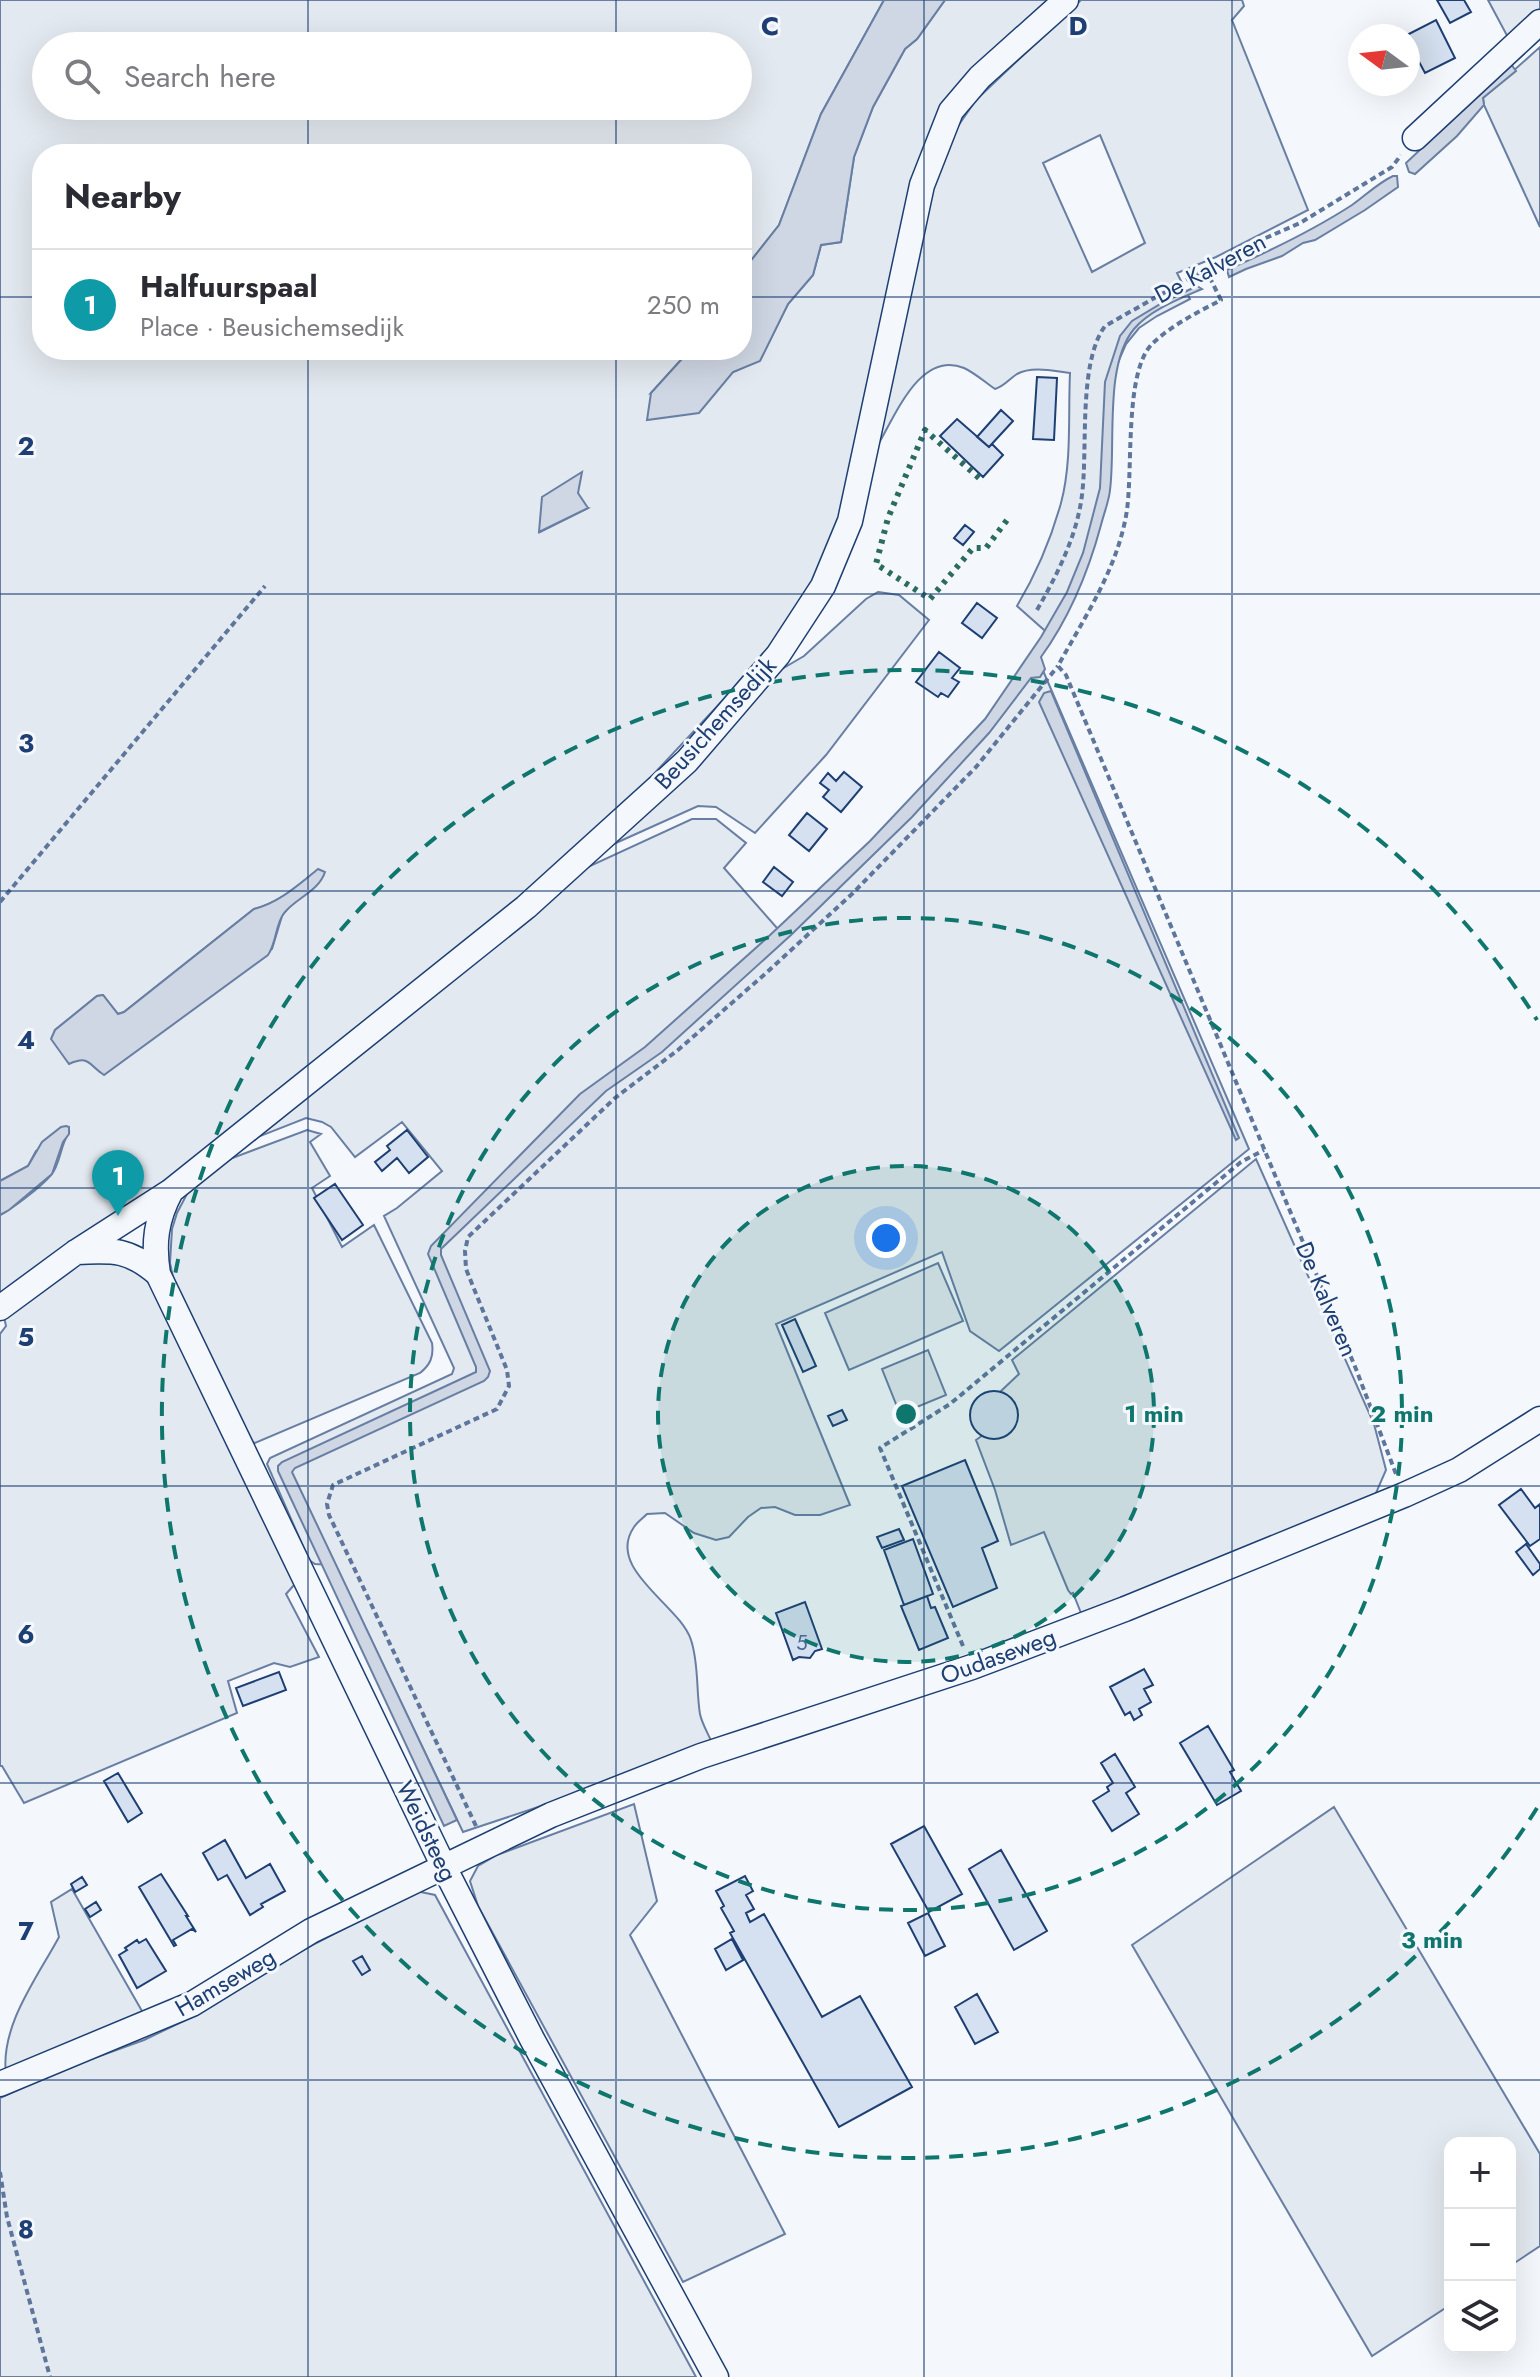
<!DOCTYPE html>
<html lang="en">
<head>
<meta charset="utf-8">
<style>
	body { margin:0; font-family:Jost,sans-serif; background:#f7f7f7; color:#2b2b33 }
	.controls { position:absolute; right:24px; bottom:24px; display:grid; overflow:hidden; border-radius:16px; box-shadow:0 8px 32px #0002 }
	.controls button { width:72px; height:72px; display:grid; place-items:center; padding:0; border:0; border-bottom:2px solid #e1e1e2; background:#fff; color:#2b2b33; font:40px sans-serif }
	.compass { position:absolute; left:1348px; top:24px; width:72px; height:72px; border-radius:50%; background:#fff; box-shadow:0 8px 32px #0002; rotate:285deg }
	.you { position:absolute; left:886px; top:1238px; width:28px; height:28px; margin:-20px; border:6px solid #fff; border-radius:50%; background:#1a73e8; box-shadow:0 0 0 12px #1a73e833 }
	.badge { display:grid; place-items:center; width:52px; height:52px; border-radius:50%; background:#d93025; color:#fff; font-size:26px; font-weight:700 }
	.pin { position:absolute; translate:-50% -66px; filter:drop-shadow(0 2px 4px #0008) }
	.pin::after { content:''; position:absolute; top:42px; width:28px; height:24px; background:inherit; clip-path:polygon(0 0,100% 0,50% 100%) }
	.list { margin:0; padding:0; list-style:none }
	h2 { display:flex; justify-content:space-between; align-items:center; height:104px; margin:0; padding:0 32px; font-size:34px }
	h2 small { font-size:26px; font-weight:400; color:#7c7c81 }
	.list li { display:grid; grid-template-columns:52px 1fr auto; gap:24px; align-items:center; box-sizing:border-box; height:112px; padding:0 32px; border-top:2px solid #e1e1e2 }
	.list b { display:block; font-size:30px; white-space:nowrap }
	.list p { margin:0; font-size:26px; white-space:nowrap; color:#7c7c81 }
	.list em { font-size:26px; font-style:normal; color:#7c7c81 }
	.icon { flex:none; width:44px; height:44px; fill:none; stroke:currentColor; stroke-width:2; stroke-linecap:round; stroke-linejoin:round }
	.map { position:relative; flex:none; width:1540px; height:2377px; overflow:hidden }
	.search { position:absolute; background:#fff; box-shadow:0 8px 32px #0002; left:32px; top:32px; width:720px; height:88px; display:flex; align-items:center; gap:20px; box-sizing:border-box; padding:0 28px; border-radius:44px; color:#7c7c81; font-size:30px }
	.panel { position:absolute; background:#fff; box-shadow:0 8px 32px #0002; left:32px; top:144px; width:720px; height:216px; border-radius:32px }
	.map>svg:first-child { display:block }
	.green { fill:#e3e9f0; stroke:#687fa3; stroke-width:2; fill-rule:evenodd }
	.water { fill:#cfd7e4; stroke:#687fa3; stroke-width:2 }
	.building { fill:#d5e0f0; stroke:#1d3f73; stroke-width:2 }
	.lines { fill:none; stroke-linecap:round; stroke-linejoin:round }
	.minor-casing { stroke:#1d3f73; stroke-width:27 }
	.path { stroke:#5e769c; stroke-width:4; stroke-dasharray:6 4; stroke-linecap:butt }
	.minor { stroke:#f4f7fb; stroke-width:24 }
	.hedge { stroke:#2c6c60; stroke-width:6; stroke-dasharray:4 6; stroke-linecap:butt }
	.grid { fill:none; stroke:#1d3f73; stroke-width:2; stroke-opacity:0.55 }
	.ring { fill:none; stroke:#0f766e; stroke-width:4; stroke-dasharray:14 10 }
	.labels { text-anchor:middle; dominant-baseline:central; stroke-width:6; stroke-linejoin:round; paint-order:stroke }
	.number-label { font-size:20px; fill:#4b6792 }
	.street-label { font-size:24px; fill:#1d3f73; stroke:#f4f7fb }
	.grid-label { font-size:26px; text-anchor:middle; font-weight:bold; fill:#1d3f73; stroke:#f4f7fb; stroke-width:6; stroke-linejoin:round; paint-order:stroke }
	.centre { fill:#0f766e; stroke:#f4f7fb; stroke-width:4 }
	.ring-label { font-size:24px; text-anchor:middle; font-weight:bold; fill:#0f766e; stroke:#f4f7fb; stroke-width:6; stroke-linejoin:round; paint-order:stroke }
</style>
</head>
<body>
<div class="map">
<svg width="1540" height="2377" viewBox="0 0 1540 2377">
	<rect width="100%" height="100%" fill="#f4f7fb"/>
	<!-- green -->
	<path class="green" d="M0 0H884L821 114 779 225 742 272V154H42V350H690L651 393 733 372 760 360 788 304 813 275 821 245 841 242 854 157 873 107 905 49 917 39 945 0H1055L955 97 841 525 827 561 766 654 636 793 548 878 350 1045 118 1216 0 1298V1215C13 1208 41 1187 51 1175 60 1165 60 1147 68 1134L36 1151 28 1166 0 1181ZM46 46H738V106H46ZM543 497 588 508 540 532ZM318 870 282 916 272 949 100 1072 88 1061 81 1059 55 1030 97 996 103 995 118 1014 124 1012 254 909C279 903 298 885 318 870Z
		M1081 0H1242L1244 6 1232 20 1308 210 1216 257 1177 273 1190 299 1157 316 1139 328 1126 344 1115 369 1099 525 1052 637 1017 606C1036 574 1051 539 1061 503 1072 462 1068 415 1070 373 1053 371 1032 366 1017 374 1009 379 1005 386 995 389 986 383 975 373 964 368 921 350 896 414 879 443L933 173 956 129 976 100ZM1100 135 1145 243 1092 272 1043 163Z
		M1488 0H1540V18L1511 43Z
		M1540 47V227L1484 105 1483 98Z
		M878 592 899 595 929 620 826 755 755 833 716 807 698 806 607 847 770 676 804 656 866 599Z
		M1038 659 1249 1149 999 1351 970 1331 942 1252 776 1324 850 1505 820 1515H795L775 1507 761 1508 748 1517 729 1537 716 1540 694 1533 665 1513 647 1514C643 1518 637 1522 634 1527 605 1569 680 1605 691 1640 699 1664 696 1690 700 1714 702 1724 708 1733 712 1743L589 1790 463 1832 303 1497 330 1565 315 1564 309 1560 267 1464 270 1458 452 1374 454 1368 384 1216 397 1208 442 1171 402 1122 355 1157 331 1127 322 1122 306 1118 245 1142 579 871 692 819H716L746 843 724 868 784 936 882 842Z
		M307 1130 321 1134 310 1142 330 1176 312 1188 342 1247 374 1225 432 1343C434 1357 430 1365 420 1373L255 1443 252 1442 174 1282 170 1263 172 1229 177 1213 188 1192 211 1166Z
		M1256 1159 1374 1424 1386 1470 1373 1500 1081 1613 1073 1593 1071 1594 1068 1590 1044 1532 1011 1545 995 1490 976 1440 983 1435C1016 1446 1032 1407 1000 1392L1019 1374 1012 1360Z
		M114 1256 142 1273 152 1288 295 1584 286 1594 319 1657 290 1667 274 1663 228 1681 237 1713 24 1803 2 1766H0V1334L6 1326 4 1317 85 1257Z
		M938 1263 963 1321 849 1370 825 1313Z
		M928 1350 946 1395 900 1414 882 1369Z
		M634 1804 657 1901 630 1935 785 2234 683 2282 478 1906 470 1881 478 1866 497 1855Z
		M1334 1807 1540 2154V2246L1510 2266V2143H1450V2305L1372 2356 1132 1945Z
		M72 1889 146 2018 6 2074C0 2026 37 1978 59 1937L51 1902Z
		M416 1891 435 1895 696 2377H0V2098L61 2070 144 2040 192 2017 299 1952Z"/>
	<!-- water -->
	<path class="water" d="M884 0H945L917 39 905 49 873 107 854 157 841 242 821 245 813 275 788 304 760 361 733 372 699 413 647 420 651 393 690 350H742V272L779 225 821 114Z
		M1511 64 1516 71 1483 98 1484 105 1457 136 1415 174 1409 172 1406 163Z
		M1393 176H1397L1398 187 1365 210 1315 240 1303 243 1282 256 1246 269 1229 277 1227 270C1270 251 1312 231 1352 205 1366 195 1378 183 1393 176Z
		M1197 286 1202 289C1179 299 1150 310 1134 329 1104 365 1116 444 1110 490 1109 501 1104 513 1101 525 1088 573 1070 617 1041 657L1045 669 1040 677 1031 678 989 733 912 817 791 935 662 1052 606 1091 441 1249V1255L490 1371 488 1377 484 1381 295 1468 292 1472 457 1820 444 1826 278 1471V1466L282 1462 476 1372V1367L428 1254 431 1246 580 1094 645 1047 768 937 870 841 985 719 1041 637 1067 592 1083 553 1100 488 1105 382 1120 336 1132 321 1162 303Z
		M582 472 578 493 588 508 539 532 542 497Z
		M1051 691 1239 1138 1236 1140 1039 702 1044 693Z
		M318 869 325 872C319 891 296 898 284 913 275 925 277 942 268 955L104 1075C88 1064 89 1055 69 1064L51 1039 55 1030 97 996 103 995 118 1014 124 1012 254 909C279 903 298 885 318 869Z
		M66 1126 69 1127V1134L63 1142 52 1174 9 1210 0 1215V1181L28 1166 42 1142 61 1127Z"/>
	<!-- building -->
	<path class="building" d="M1437 0H1464L1471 12 1450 23Z
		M1436 20 1455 58 1425 73 1408 41V36H1405Z
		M1037 377 1057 378 1054 440 1033 439Z
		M1001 410 1013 421 989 447 977 437Z
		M957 419 989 447 992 444 1003 455 983 477 940 436Z
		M965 525 974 532 963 545 954 538Z
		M977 603 997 618 982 638 962 623Z
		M939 652 960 668 952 678 959 682 948 697 941 693 938 697 916 682Z
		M844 772 862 787 841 812 823 797 829 790 820 783 828 773 836 781Z
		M807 813 827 829 809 851 789 835Z
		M774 867 793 882 782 896 763 882Z
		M407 1130 428 1157 409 1173 397 1158 382 1171 375 1162 390 1150 387 1146Z
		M335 1184 363 1225 342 1240 314 1198Z
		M795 1319 816 1366 803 1372 782 1325Z
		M970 1415a24 24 0 1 1 48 0a24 24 0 1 1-48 0Z
		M842 1410 847 1420 833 1426 828 1416Z
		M965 1460 998 1541 982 1548 997 1588 953 1607 902 1486Z
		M1521 1489 1535 1508 1540 1504V1539L1530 1546 1499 1505Z
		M899 1529 904 1540 882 1548 877 1537Z
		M913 1539 933 1594 904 1605 884 1550Z
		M1526 1544 1540 1564V1569L1533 1575 1516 1552Z
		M927 1596 931 1608 935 1607 948 1638 919 1650 901 1606Z
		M805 1602 822 1649 815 1651 810 1658 799 1657 793 1660 776 1613Z
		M1144 1669 1153 1685 1144 1689 1151 1702 1139 1709 1142 1715 1134 1720 1130 1712 1125 1715 1110 1687Z
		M279 1672 286 1690 243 1706 236 1688Z
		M1208 1726 1234 1770 1230 1772 1241 1791 1217 1805 1180 1743Z
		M1115 1754 1135 1787 1126 1793 1139 1814 1112 1831 1093 1801 1109 1791 1107 1787 1113 1783 1101 1763Z
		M118 1773 142 1813 128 1822 104 1781Z
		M924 1826 962 1894 929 1912 891 1844Z
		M225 1840 246 1878 270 1864 285 1891 261 1904 263 1907 250 1915 227 1875 218 1880 203 1853Z
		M1001 1850 1047 1931 1014 1950 969 1869Z
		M161 1874 188 1916H186L196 1932 192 1929 173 1940 176 1945 174 1946 139 1887Z
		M745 1876 753 1891 746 1895 754 1909 746 1913 750 1922 764 1914 822 2017 860 1996 912 2087 839 2127 730 1933 734 1931 721 1908 724 1906 716 1891Z
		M82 1877 87 1885 75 1892 71 1884Z
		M96 1902 101 1910 90 1917 85 1909Z
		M928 1913 945 1946 925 1956 908 1923Z
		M146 1939 166 1971 137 1988 119 1955 127 1950 125 1948 137 1940 139 1943Z
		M732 1939 743 1960 726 1970 715 1949Z
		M362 1956 370 1970 362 1975 353 1961Z
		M977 1994 998 2032 975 2044 955 2007Z"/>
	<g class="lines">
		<defs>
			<path id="minor" d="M1415 138 1540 22
				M171 1191C156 1219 153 1243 158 1274L444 1867 532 2039 716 2377
				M76 1252C114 1250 129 1249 158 1274
				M0 1308 76 1252 171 1191 526 907 687 761 778 655 823 586 850 521 922 185 951 111 980 77 1066 0
				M0 2084 192 2004 311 1931 551 1815 701 1756 972 1667 1125 1609 1404 1495 1459 1470 1540 1419"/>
		</defs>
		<!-- minor casing -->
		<use href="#minor" class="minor-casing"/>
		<!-- path -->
		<path class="path" d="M1205 268 1221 300C1198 312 1172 325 1153 343 1123 371 1134 474 1126 516 1116 571 1084 618 1058 666L1066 675 1356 1369 1396 1474
			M1037 610C1057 575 1077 536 1082 495 1088 448 1078 363 1105 326L1245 247 1300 223 1392 167 1401 155
			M0 902 265 586
			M963 1646 880 1448 950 1404 1241 1162 1264 1150
			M476 1826 329 1515 327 1504 333 1485 497 1409 509 1386 507 1370 466 1269 465 1251 468 1237 615 1098 678 1050 765 974 852 894 976 767 1058 666
			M0 2172 7 2217 50 2377"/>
		<!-- minor -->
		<use href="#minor" class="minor"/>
		<!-- hedge -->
		<path class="hedge" d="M979 478 925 430 888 518 876 564 930 599 973 548H986L1010 516"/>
	</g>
	<!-- grid -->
	<path class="grid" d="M308 0V46M616 0V46M924 0V2377M1232 0V2377M308 106V154M616 106V154M0 297H42M742 297H1540M308 350V2377M616 350V2377M0 594H1540M0 891H1540M0 1188H1540M0 1486H1540M0 1783H1540M0 2080H1540"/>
	<!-- distance rings -->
	<circle cx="906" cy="1414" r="248" fill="#0f766e" fill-opacity=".12"/>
	<g class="ring">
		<circle cx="906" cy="1414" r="248"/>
		<circle cx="906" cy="1414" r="496"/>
		<path d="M1537 1808A744 744 0 1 1 1537 1020"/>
	</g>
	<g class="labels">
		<!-- number labels -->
		<g class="number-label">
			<text x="802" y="1643">5</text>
		</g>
		<!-- street labels -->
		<g class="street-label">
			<text transform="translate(1210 268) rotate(-28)">De Kalveren</text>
			<text transform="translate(715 723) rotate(-48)">Beusichemsedijk</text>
			<text transform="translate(1327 1299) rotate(67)">De Kalveren</text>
			<text transform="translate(998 1656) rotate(-20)">Oudaseweg</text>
			<text transform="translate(427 1831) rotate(64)">Weidsteeg</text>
			<text transform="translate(225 1982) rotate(-30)">Hamseweg</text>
		</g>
	</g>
	<g class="grid-label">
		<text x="770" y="35">C</text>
		<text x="1078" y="35">D</text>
		<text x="26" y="455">2</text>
		<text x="26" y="752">3</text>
		<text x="26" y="1049">4</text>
		<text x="26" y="1346">5</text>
		<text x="26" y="1643">6</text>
		<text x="26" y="1940">7</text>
		<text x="26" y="2238">8</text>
	</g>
	<circle cx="906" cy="1414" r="12" class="centre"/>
	<g class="ring-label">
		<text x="1154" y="1422">1 min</text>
		<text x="1402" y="1422">2 min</text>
		<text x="1432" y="1948">3 min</text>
	</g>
</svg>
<div class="controls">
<button>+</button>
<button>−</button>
<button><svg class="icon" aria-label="layers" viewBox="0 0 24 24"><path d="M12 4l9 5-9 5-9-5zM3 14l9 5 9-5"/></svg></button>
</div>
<svg class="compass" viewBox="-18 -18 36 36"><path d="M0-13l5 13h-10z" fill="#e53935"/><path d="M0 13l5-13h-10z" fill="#7c7c81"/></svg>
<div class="you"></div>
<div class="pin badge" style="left:118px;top:1216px;background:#0f9aa8">1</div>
<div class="search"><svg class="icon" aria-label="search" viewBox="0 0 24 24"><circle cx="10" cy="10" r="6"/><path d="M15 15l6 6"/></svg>Search here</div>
<section class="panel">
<h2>Nearby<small></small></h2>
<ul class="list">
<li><span class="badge" style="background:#0f9aa8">1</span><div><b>Halfuurspaal</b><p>Place · Beusichemsedijk</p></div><em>250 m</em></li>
</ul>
</section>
</div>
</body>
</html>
